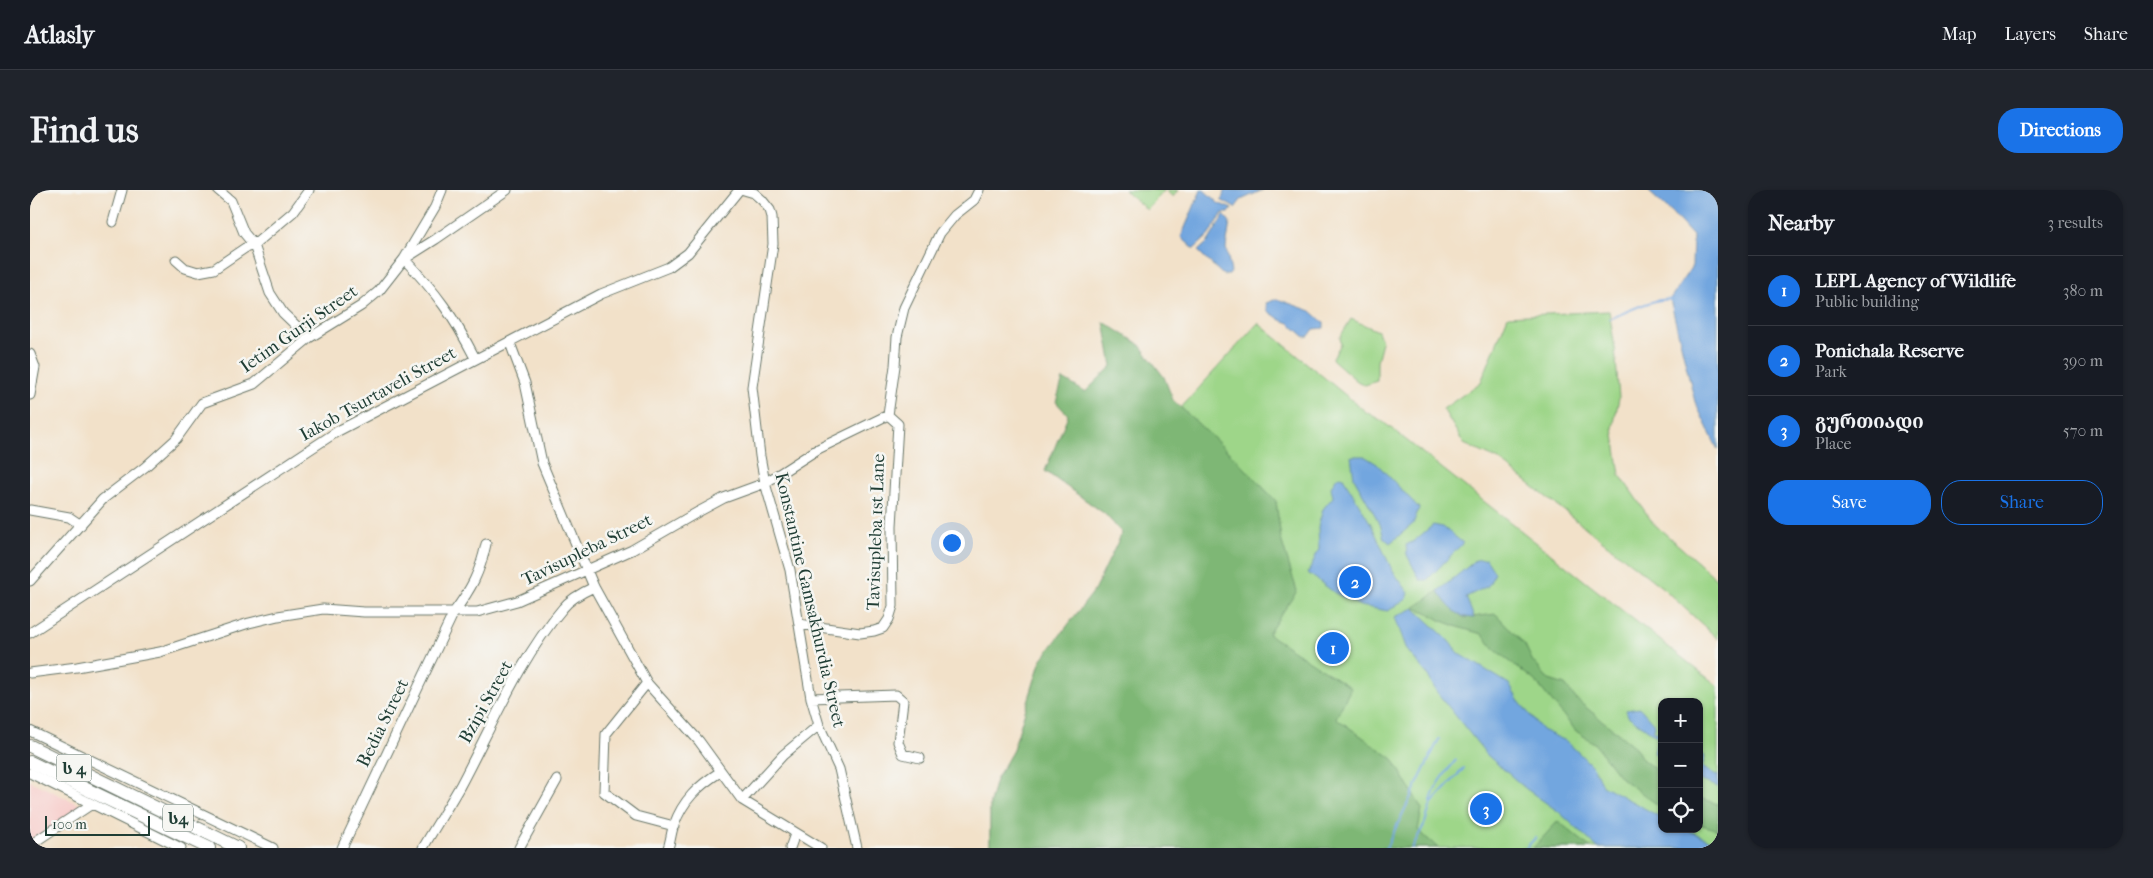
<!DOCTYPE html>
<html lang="en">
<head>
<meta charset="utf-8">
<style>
	body { margin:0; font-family:"IM FELL French Canon","Noto Serif Georgian",serif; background:#20242c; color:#f1f3f6 }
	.controls { position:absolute; right:15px; bottom:15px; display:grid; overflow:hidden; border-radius:10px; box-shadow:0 1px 4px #0004 }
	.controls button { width:45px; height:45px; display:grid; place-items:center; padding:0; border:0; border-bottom:1px solid #363941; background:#171b24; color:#f1f3f6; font:25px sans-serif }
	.scale { position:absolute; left:15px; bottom:12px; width:105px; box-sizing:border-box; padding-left:5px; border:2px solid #1f3d34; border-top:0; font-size:14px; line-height:18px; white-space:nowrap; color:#1f3d34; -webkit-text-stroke:4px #f6f6f2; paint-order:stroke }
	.you { position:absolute; left:921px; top:352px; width:18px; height:18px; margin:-12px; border:4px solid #fff; border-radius:50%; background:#1a73e8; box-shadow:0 0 0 8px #1a73e833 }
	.badge { display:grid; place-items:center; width:32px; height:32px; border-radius:50%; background:#1a73e8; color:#fff; font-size:16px; font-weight:700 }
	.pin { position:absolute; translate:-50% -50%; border:2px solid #fff; box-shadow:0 1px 5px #0006 }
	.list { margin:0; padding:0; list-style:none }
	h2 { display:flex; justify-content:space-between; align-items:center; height:65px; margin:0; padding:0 20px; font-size:21px }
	h2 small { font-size:16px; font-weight:400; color:#9ea1a6 }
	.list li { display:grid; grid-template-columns:32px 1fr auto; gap:15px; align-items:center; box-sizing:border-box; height:70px; padding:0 20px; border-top:1px solid #363941 }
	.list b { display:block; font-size:19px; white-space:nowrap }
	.list p { margin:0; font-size:16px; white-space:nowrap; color:#9ea1a6 }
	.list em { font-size:16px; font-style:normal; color:#9ea1a6 }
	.actions { display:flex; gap:10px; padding:15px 20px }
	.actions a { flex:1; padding:11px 0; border:1px solid #1a73e8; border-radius:20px; text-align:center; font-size:18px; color:#1a73e8 }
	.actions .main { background:#1a73e8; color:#fff }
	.icon { flex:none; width:28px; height:28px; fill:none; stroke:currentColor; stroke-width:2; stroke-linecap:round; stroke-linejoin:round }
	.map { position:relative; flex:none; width:1688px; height:658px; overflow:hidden; border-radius:20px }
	header { display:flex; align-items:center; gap:30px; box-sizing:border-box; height:70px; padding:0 25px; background:#171b24; border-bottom:1px solid #363941 }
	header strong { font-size:24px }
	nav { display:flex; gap:28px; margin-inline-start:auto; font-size:18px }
	.intro { display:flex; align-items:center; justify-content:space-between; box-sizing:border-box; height:120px; padding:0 30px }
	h1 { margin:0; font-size:35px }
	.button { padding:12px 22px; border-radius:20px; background:#1a73e8; color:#fff; font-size:18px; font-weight:700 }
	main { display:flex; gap:30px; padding:0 30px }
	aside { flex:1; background:#171b24; border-radius:20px; box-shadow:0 1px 4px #0004 }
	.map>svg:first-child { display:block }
	.built { fill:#f7d0ce }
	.green { fill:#9ed689; stroke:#5e8a5e; fill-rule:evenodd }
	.forest { fill:#7eb775; stroke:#4e7a54 }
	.water { fill:#72a6df; stroke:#48728a }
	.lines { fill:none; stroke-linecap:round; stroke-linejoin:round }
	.stream { stroke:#72a6df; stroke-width:2 }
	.minor-casing { stroke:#697668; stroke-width:11 }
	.highway-casing { stroke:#697668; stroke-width:14 }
	.minor { stroke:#fff; stroke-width:9 }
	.highway { stroke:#fff; stroke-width:12 }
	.labels { text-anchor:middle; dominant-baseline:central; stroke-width:5; stroke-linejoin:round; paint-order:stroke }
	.shield { fill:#f6f6f2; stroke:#60746d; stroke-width:1 }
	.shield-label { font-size:16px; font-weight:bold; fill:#1f3d34 }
	.street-label { font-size:18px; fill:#1f3d34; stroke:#f6f6f2 }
</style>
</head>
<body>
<header>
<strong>Atlasly</strong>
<nav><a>Map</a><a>Layers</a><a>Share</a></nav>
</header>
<div class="intro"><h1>Find us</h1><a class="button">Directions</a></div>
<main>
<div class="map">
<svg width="1688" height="658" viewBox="0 0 1688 658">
	<rect width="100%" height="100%" fill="#f6f6f2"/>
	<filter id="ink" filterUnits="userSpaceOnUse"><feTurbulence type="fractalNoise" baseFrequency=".02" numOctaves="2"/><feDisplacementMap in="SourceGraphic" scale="10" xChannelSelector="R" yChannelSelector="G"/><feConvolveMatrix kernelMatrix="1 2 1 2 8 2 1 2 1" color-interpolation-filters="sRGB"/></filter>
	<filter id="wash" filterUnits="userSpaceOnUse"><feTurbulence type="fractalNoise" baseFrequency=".0096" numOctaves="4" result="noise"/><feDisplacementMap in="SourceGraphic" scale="20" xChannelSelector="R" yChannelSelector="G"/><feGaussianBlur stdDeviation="1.12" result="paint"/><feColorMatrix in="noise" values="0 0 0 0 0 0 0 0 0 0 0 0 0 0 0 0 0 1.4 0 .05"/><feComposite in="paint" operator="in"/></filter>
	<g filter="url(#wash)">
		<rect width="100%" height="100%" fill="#f2e1c9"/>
		<!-- built -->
		<path class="built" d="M0 591 53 616 0 653Z"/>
		<!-- green -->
		<path class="green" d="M1094 0H1148L1143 7 1135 0 1117 20Z
			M1579 121 1585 158 1589 208 1583 238 1590 285 1623 333 1688 390V449L1634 399 1469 270 1434 254 1413 219 1451 192 1478 126Z
			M1321 129 1348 141 1352 152 1347 171V191L1335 195 1327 191 1302 169 1311 154 1310 147Z
			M1228 133 1336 222 1352 231 1688 496V658H960V613L966 590 983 560 1011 470 1049 478 1092 343 1075 324 1015 281 1021 267 1148 221ZM1632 512H1669V639H1632Z"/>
		<!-- forest -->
		<path class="forest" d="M1074 132 1109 154 1134 187 1143 210 1207 270 1246 311 1251 349 1267 401 1238 444 1321 498 1306 528 1363 569 1392 619 1388 640 1408 658H960V613L966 590 983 560 1011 470 1064 401 1092 343 1075 324 1015 281 1038 225 1026 212 1033 189 1055 202 1082 176Z
			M1408 401 1417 414 1434 428 1466 424 1495 455 1502 470 1519 490 1535 495 1547 510 1606 558 1612 569 1632 585V618L1591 588 1564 553 1546 541 1505 491 1464 459 1452 444 1431 438 1410 430 1397 422 1384 418Z
			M1669 608 1688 614V640L1669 634Z
			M1528 631 1561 658H1503Z"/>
		<!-- water -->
		<path class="water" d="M1171 0H1174L1188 13 1202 19 1199 23H1193L1178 46 1164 59 1151 47Z
			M1196 0H1233L1211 10 1205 18 1191 10Z
			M1617 0H1688V260L1665 212 1640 109 1662 76 1663 46 1642 23Z
			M1194 25 1200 32 1196 58 1201 82 1199 85H1193L1168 61 1178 52Z
			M1247 109 1281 121 1294 133V138L1284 139 1279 146 1275 147 1259 133 1251 130 1238 121 1236 113Z
			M1321 266H1334L1347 274 1389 318 1383 334 1360 353 1354 348 1350 334 1324 288Z
			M1312 286 1341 334 1362 380 1379 403 1377 409 1358 421 1330 416 1305 403 1278 383 1289 359 1288 337 1293 319 1303 307 1301 297 1307 287Z
			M1403 335 1413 337 1433 353 1397 390H1390L1377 365 1376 355 1384 351Z
			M1456 369 1465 383 1458 396 1436 407 1444 428C1427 428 1417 415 1408 401L1446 370Z
			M1384 418 1415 447 1430 464 1479 494 1488 510 1512 540 1536 551 1549 563 1564 578 1572 595 1632 628V639H1655L1688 653V658H1568L1529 622 1495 598 1457 565 1406 501 1397 484 1377 460 1365 427Z
			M1610 518 1624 534 1623 540 1632 544V566L1624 563 1628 547 1598 526 1596 520Z
			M1669 563 1675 567 1672 577 1686 586 1688 585V597L1669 590Z"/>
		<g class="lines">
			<!-- stream -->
			<path class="stream" d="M1580 129C1596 122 1625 107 1642 110
				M1401 614C1400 603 1418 579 1426 570
				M1356 658 1409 549
				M1382 658 1395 633 1401 614 1434 578
				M1496 658 1506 647"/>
		</g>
	</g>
	<g filter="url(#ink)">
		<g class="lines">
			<defs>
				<path id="minor" d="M188 0 201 11 214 43 224 55 240 103 253 123 279 148
					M714 0 724 3 732 10 740 20 742 27 743 54 722 197 730 266 735 293 760 380 781 508 789 535 809 579 827 658
					M83 32 92 0
					M376 68 406 49 477 0
					M374 69C406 102 424 127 445 168
					M146 70 155 78 168 82 184 79 215 58 224 55 263 22 279 0
					M480 153 495 193 512 273 564 397 617 493 669 551 712 610 791 658
					M0 164 5 177 0 205
					M858 225 865 176 867 147 874 118 910 43 925 25 944 10 949 0
					M0 320 39 327 51 335
					M0 391 73 309 115 277 146 249 172 213 224 194 279 148 331 116 349 101 374 69 405 17 412 0
					M769 434 830 443 844 441 853 438 859 429 863 416 862 336 868 234 858 225
					M0 443 308 241 571 104 639 77 658 63 709 0
					M0 483 47 477 130 462 219 433 248 426 293 419 334 422H447L487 411 602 360 668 322 694 308 735 293 788 259 858 225
					M617 493 576 544 574 602 606 626 644 636
					M781 508 866 505 873 511 868 552 873 564 890 568
					M0 541 243 658
					M0 583 151 658
					M712 610 753 565 789 535
					M0 655 62 614
					M312 658 424 422C441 399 450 383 456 354
					M393 658C405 637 418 617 430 596 461 538 490 468 533 418 541 408 553 402 564 397
					M489 658 527 590
					M638 658C641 650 641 642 644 635 653 610 668 596 690 582
					M760 658 765 644"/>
				<path id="highway" d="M0 556 208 658
					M0 572 179 658"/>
			</defs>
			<!-- minor casing -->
			<use href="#minor" class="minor-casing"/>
			<!-- highway casing -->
			<use href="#highway" class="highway-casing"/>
			<!-- minor -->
			<use href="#minor" class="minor"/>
			<!-- highway -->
			<use href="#highway" class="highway"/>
		</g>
	</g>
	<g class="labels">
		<!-- shield labels -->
		<g class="shield">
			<rect x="26.5" y="564.5" width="35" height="27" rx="4"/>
			<rect x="133" y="614.5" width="30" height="27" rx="4"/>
		</g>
		<g class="shield-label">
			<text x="44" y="578">ს 4</text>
			<text x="148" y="628">ს4</text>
		</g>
		<!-- street labels -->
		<g class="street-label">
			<text transform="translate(269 139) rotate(-35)">Ietim Gurji Street</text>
			<text transform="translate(348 204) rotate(-29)">Iakob Tsurtaveli Street</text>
			<text transform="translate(846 342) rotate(-88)">Tavisupleba 1st Lane</text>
			<text transform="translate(557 360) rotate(-26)">Tavisupleba Street</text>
			<text transform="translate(780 410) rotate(77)">Konstantine Gamsakhurdia Street</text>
			<text transform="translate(456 512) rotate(-61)">Bzipi Street</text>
			<text transform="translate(353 533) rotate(-64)">Bedia Street</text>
		</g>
	</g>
</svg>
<div class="controls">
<button>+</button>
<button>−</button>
<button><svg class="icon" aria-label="locate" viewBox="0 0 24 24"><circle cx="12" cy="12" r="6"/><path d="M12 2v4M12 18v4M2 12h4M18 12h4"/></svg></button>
</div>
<div class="scale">100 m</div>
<div class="you"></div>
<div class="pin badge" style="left:1303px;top:458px">1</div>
<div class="pin badge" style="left:1325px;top:392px">2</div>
<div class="pin badge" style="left:1456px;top:619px">3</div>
</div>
<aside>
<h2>Nearby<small>3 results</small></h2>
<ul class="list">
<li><span class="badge">1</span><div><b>LEPL Agency of Wildlife</b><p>Public building</p></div><em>380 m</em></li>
<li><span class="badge">2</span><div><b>Ponichala Reserve</b><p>Park</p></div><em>390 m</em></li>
<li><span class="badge">3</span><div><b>გურთიადი</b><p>Place</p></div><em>570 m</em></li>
</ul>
<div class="actions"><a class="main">Save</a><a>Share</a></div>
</aside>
</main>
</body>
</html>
